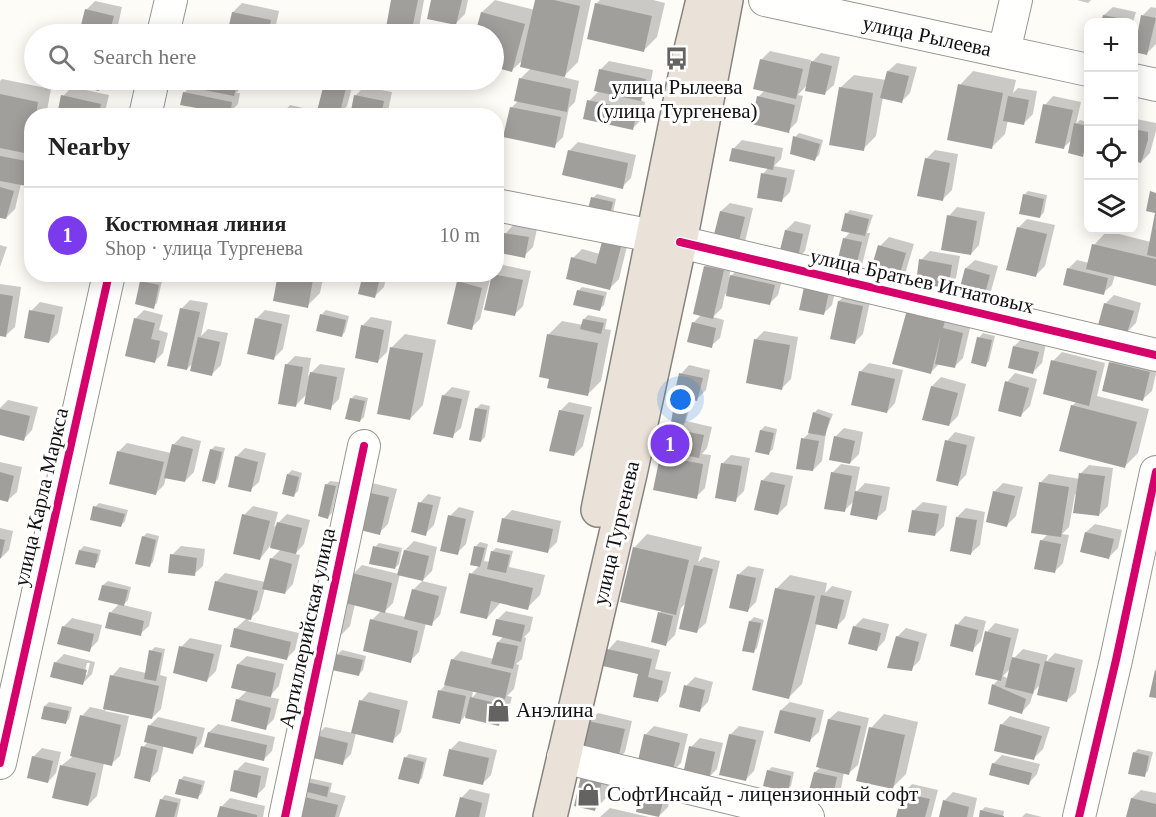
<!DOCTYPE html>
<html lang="en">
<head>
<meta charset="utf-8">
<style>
	body { margin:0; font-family:Georgia,serif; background:#f2f2f2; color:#222 }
	.controls { position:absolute; right:18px; top:18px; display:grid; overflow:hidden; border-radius:12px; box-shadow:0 3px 15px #0003 }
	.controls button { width:54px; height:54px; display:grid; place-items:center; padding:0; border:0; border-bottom:2px solid #e0e0e0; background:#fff; color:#222; font:30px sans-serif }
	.you { position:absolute; left:681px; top:400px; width:21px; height:21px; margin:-15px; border:4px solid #fff; border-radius:50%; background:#1a73e8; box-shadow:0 0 0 9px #1a73e833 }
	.badge { display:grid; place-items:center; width:39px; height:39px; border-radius:50%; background:#7c3aed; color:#fff; font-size:20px; font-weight:700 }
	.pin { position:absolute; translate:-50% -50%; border:3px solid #fff; box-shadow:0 2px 6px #0006 }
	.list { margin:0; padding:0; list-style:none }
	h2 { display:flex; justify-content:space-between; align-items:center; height:78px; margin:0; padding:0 24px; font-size:26px }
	h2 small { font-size:20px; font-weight:400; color:#767676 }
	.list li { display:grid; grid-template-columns:39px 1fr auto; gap:18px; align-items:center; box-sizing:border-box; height:96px; padding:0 24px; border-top:2px solid #e0e0e0 }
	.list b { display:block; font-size:22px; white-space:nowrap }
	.list p { margin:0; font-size:20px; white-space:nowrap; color:#767676 }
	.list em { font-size:20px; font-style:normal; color:#767676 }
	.icon { flex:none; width:33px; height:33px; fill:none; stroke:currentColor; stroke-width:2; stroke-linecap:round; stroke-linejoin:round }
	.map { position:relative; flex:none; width:1156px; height:817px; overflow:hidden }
	.search { position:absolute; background:#fff; box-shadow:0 3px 15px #0003; left:24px; top:24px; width:480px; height:66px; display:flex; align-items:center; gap:15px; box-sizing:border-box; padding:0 21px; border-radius:33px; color:#767676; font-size:22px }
	.panel { position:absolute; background:#fff; box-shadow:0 3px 15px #0003; left:24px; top:108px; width:480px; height:174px; border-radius:24px }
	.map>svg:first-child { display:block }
	.shadow { fill:#0003; fill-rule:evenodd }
	.building { fill:#a19f9c }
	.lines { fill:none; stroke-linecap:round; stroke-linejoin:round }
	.minor-casing { stroke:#979795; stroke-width:34 }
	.highway-casing { stroke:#858482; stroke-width:36 }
	.minor { stroke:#fffffe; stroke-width:32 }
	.highway { stroke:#eae1d8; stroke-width:33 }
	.cycleway-casing { stroke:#fff; stroke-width:11 }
	.cycleway { stroke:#d6006c; stroke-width:8 }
	.labels { text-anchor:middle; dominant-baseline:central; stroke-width:6; stroke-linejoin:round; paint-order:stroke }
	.street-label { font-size:21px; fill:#111; stroke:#fff }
	.poi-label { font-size:21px; fill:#111; stroke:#fff; text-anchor:start }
</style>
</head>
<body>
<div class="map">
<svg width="1156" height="817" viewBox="0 0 1156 817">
	<rect width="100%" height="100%" fill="#fdfcf7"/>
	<!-- shadow -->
	<path class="shadow" d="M393 0H424L419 28 412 34 386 32Z
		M432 0H468L465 14 456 23Z
		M495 0 535 10 537 0H591L578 62 563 77 579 81 575 102 569 108 563 137 554 146 511 108 518 101 520 79 531 68 524 59 512 70 494 66V34H477L482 12Z
		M600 0H653L665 3 657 37 644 50 596 4Z
		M1077 0H1091L1088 3Z
		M95 1 122 7 118 25 109 34 82 28 86 10Z
		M242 3 279 11 274 34H228L233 12Z
		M1113 7 1136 12 1133 22H1102L1104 15Z
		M1151 7 1156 8V44L1147 53 1143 15Z
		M770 51 811 60 810 64 821 53 840 57 834 85 825 93 807 85 798 95 803 96 797 122 788 131 758 97 765 90 761 60Z
		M609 61 653 70 649 91 640 100 645 102 642 119 633 128 589 101 599 91 600 70Z
		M897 63 917 67 910 93 901 102 883 97 876 136 863 149 840 88 854 75 886 80 888 71Z
		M973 71 1016 80 1013 93 1018 88 1037 91 1033 114 1024 123 1008 120 1005 134 992 147 960 85Z
		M2 79 51 89 46 116H32V186L21 184 15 209 6 218 0 216V81Z
		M67 80H108L99 90Z
		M187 80H244L243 86 236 93H240L238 104 229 113 184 93 191 86 186 85Z
		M327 80H354L347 106 338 115 319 110Z
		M72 87 109 95 105 112 102 116H68L59 114 63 96Z
		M364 87 392 92 387 116H351L355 96Z
		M1053 96 1081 102 1076 124 1080 120 1088 122V141L1086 151 1082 155 1073 139 1064 147 1045 105Z
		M290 105 312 110 311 116H280Z
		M1136 119 1156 123V131L1150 153 1141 162 1134 160V121Z
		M799 133 823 140 819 155 815 159 795 137Z
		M742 140 783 148 781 159 774 166 795 170 790 192 781 201 763 174 769 167 733 149Z
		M578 142 636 155 631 178 622 187 569 151Z
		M935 150 958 154 952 190 943 199 926 159Z
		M1028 191 1047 195 1044 212 1040 217 1024 195Z
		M597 194 616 199 612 217 593 198Z
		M730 203 753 208 745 242 736 251 721 211Z
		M957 207 985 212 979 245 971 254 949 216Z
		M850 210 873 215 867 233H870L862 265 854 274 844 239 851 231 846 214Z
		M1156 215V285L1115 275 1112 285 1103 293 1068 269 1077 260 1089 263 1094 245 1107 231 1151 242Z
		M1027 219 1055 225 1045 266 1036 275 1018 228Z
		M795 221 811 225 805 251 796 260 786 230Z
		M514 224 537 229 533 247 524 256 506 233Z
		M631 230 619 279 610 288 573 258 582 249 600 254Z
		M889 237 914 244 905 274 897 282 880 246Z
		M0 245 7 247 0 267Z
		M930 251 960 256 956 278 948 287 921 260Z
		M714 258 732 262 729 278 741 266 783 276 778 295 769 304 725 294 722 308 713 317 724 320 720 338 711 346 693 323 702 314 706 266Z
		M975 260 998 266 991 291 982 300 966 268Z
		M503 265 531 271 523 306 514 315 494 274H496V271Z
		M279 274H324L320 293 307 306Z
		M364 274H387L384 287 375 296Z
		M466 274 490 279 480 319 471 328 459 282Z
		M146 277 162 281 157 303 153 307 141 281Z
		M0 284 21 287 15 327 6 335 0 334Z
		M837 284 832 305 823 314 800 308Z
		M582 287 607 292 604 305 600 309 578 291Z
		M848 293 871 297 863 334 855 342 839 301Z
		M1114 295 1141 303 1136 323 1127 332 1105 304Z
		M190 300 208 303 201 336 208 329 228 333 221 365 212 374 194 362 187 369 181 309Z
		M40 302 63 307 58 333 49 342 31 311Z
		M144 310 163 315 159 330 168 333 163 353 154 362 135 319Z
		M265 310 290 315 283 349 274 358 256 319Z
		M326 310 349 316 345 332 341 336 322 314Z
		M908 311 971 324 963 358 955 366 940 363 930 373Z
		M588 315 607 319 605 329 611 330 601 381 588 394 550 378 549 334 562 321 583 325 584 319Z
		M371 317 392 321 387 352 378 361 362 326Z
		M764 331 798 337 791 379 782 388 755 340Z
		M983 333 995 336 989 361 985 365 979 338Z
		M405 334 436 340 423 405 410 419 392 347Z
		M1023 338 1046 343 1042 363 1033 372 1014 346Z
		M1062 352 1105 363 1097 396 1149 409 1138 453 1125 466 1072 406 1077 401 1053 361Z
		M1119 354 1156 363V373L1152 391 1143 399 1111 363Z
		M295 356 311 358 308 376 320 364 345 368 339 399 330 408 307 394 296 405 286 365Z
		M869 363 903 370 895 403 887 412 860 372Z
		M689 365 710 370 706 390 697 399 681 374Z
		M1015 373 1037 379 1030 406 1021 415 1007 382Z
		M941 377 966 384 958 416 949 425 932 386Z
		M452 387 470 391 461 428 452 436 443 396Z
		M355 395 368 398 364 417 360 421 351 399Z
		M8 400 38 407 32 430 24 439 0 433V408Z
		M679 401 691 403 686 421 712 427 707 448 702 454 711 455 705 488 696 497 662 456 668 450 670 429 676 422 675 405Z
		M569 402 592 407 583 446 574 455 560 411Z
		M481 404 490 406 485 437 481 441 471 439 477 408Z
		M818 409 833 414 826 432 822 461 813 470 803 439 810 432 814 413Z
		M765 426 777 429 773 449 769 453 761 430Z
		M844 428 863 432 859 454 850 463 835 437Z
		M955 432 975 437 966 475 957 484 947 441Z
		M182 436 201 441 194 472 185 481 166 477 164 485 155 494 118 452 127 443 171 453 173 445Z
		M215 446 225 448 218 479 214 483 211 450Z
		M245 448 266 453 259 482 250 490 236 457Z
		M731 455 750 458 744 491 735 500 722 464Z
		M0 462 22 467 17 492 8 500 0 499Z
		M841 464 860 467 855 493 865 483 890 487 886 510 877 518 854 501 844 511 832 473Z
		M1089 465 1113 468 1108 506 1099 515 1075 494 1069 527 1062 534 1069 535 1063 563 1054 572 1041 541 1048 534 1040 483 1049 474 1080 479V474Z
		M292 470 302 473 298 491 294 495 288 474Z
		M771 472 793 476 787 505 778 514 762 481Z
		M330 481 339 482 332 513 328 517 326 485Z
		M372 483 397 489 388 524 379 533 363 492Z
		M1003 483 1023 487 1016 516 1007 525 994 492Z
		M428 494 441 497 434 525 425 534 420 503Z
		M923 502 947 506 944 526 935 535 914 510Z
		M99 503 128 510 125 521 121 526 95 507Z
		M253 506 278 512 274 527 287 514 310 520 304 544 295 554 300 555 293 584 285 593 265 588 259 610 248 621 299 633 295 650 286 659 235 629 247 618 216 582 225 573 265 582 271 559 281 549 270 546 260 559 244 515Z
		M459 507 474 511 466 544 457 553 450 516Z
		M966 508 985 512 980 545 971 553 957 517Z
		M512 510 561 521 557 542 548 551 503 519Z
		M1095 524 1122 530 1118 548 1109 557 1086 532Z
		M0 528 13 531 9 550 0 559Z
		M147 533 159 536 153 562 149 566 143 537Z
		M647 534 702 547 698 562 704 557 720 561 706 623 697 631 686 603 681 608 675 635 666 644 660 613 662 610 634 548Z
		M414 541 437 547 432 571 423 580 400 574 393 603 384 612 406 617 413 590 422 581 447 587 440 615 431 624 426 623 419 652 410 661 372 620 381 611 355 604 350 626 341 635 321 631 353 574 362 565 399 574 405 550Z
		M480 542 488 544 484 561 490 562 492 552 496 548 513 551 509 567 545 575 540 595 527 608 501 602 487 618 471 574 479 566 476 546Z
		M379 543 402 548 399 564 395 568 375 547Z
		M84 546 101 550 98 562 94 566 80 550Z
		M181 546 205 549 203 566 194 574 172 555Z
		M748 566 764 569 756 602 747 611 731 607 739 574Z
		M790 575 827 583 825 593 832 586 852 591 845 618 836 627 817 623 802 684 789 697 776 589Z
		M108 581 131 587 128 600 123 605 152 612 149 626 140 634 110 613 120 603 103 585Z
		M506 611 533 617 530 631 524 637 526 638 522 659 516 664 519 665 514 689 507 696 512 697 507 715 499 724 465 716 459 723 440 691 446 684 452 660 461 651 494 659 498 642 504 636 497 620ZM473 690 478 691 472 698Z
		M965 616 986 621 981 641 972 650 957 625Z
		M754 617 764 620 757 648 753 652 750 621Z
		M72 618 102 625 98 641 89 650 63 627Z
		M863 618 889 624 885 640 877 649 854 627Z
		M995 623 1019 629 1011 661 1023 649 1048 655 1046 662 1055 653 1083 660 1076 692 1067 700 1042 683 1034 691 1030 703 1022 712 989 702 994 684 999 679 987 632ZM1011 668 1009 679 1003 676Z
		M906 628 927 634 920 660 911 669 897 637Z
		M190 638 222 645 216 671 207 680 181 647Z
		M617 640 660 650 655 669 671 672 666 692 657 701 640 673 605 665 609 649Z
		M155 647 165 649 160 675 167 677 161 709 152 718 106 708 105 711 129 716 120 756 111 764 104 763 97 796 88 805 62 765 72 757 82 716 90 707 104 710 112 676 120 667 146 673 151 651Z
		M342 650 366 656 363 670 359 674 338 654Z
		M64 654 95 662 92 674 83 683 55 663ZM87 663H90L87 675H84Z
		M247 656 284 664 279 686 269 697 279 699 274 719 265 728 237 700 248 690 238 664Z
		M695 677 713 682 708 702 700 710 686 686Z
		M369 692 408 701 401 732 392 741 356 733 351 754 342 763 316 736 325 727 353 733 361 701Z
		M49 702 72 707 69 719 65 723 45 706Z
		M790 702 824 710 819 732 810 740 781 710Z
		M838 711 869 718 858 765 849 773 844 772 841 789 832 798 815 772 821 767 829 719Z
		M598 713 632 721 625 752 616 761 589 721Z
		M884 714 918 722 906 774 892 788 871 728Z
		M1010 716 1050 727 1043 749 1034 758 1001 725Z
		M158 717 205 728 201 743 192 752 164 745 158 771 149 780 143 747 148 742 149 726Z
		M218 724 275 737 272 751 263 760 209 732Z
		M654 726 688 734 681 763 672 772 645 735Z
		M739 726 764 731 754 771 745 780 730 735Z
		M700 738 723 743 717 769 708 778 691 747Z
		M459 741 497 750 491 775 482 784 450 750Z
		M42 748 61 752 56 773 48 782 33 757Z
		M1138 749 1153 752 1148 771 1144 775 1134 753Z
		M409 754 427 758 422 778 418 782 405 758Z
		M1002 755 1040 764 1037 774 1029 783 993 764Z
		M245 762 269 768 265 787 256 796 236 771Z
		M772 767 794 772 791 786 787 790 768 771Z
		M615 768 608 796 595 809 575 804Z
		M184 776 205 781 202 793 198 797 180 780Z
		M308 778 332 783 330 792 346 796 339 817H304L302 797 308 791Z
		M912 784 938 790 931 817H897L903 793Z
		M673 786 668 807 659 816 638 811Z
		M470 789 490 794 485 817H457L461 798Z
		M1141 790 1156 793V817H1127L1132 798Z
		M953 792 977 798 973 817H940L944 801Z
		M165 795 181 799 177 817H157L161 800Z
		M230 798 265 806 263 817H219L221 807Z
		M985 807 1004 811 1003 817H980L981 811Z
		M610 808 649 817H600Z
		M1026 813 1042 817H1022Z"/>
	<!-- building -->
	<path class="building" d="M391 0H418L411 34 385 33Z
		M431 0H462L456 25 427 19Z
		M535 0H554L580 6 565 77 520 67Z
		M595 3 652 16 644 52 587 39Z
		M85 9 114 16 109 34 80 29Z
		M232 12 271 20 268 34H227Z
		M481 12 525 24 512 72 494 67V34H475Z
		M1103 15 1128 20 1127 22H1101Z
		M1141 15 1156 18 1147 55 1134 52Z
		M760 59 803 69 796 99 753 89Z
		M811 61 832 66 825 95 805 91Z
		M599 69 646 79 641 101 594 91Z
		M887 71 909 76 902 103 880 98Z
		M519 78 571 89 567 112 514 101Z
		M65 80H102L99 91 65 82Z
		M186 80H238L234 96 184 86Z
		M325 80H348L339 116 317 111Z
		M958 84 1003 93 992 149 947 140Z
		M839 87 873 93 864 151 829 145Z
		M183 92 232 102 230 114 180 105Z
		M0 94 38 102 36 116H32V140L29 154 0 148Z
		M61 95 101 104 98 116 57 115Z
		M354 95 384 101 381 116H350Z
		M757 96 795 105 789 133 751 124Z
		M1008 96 1029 100 1024 125 1003 121Z
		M587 100 637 110 633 130 583 119Z
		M1043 104 1073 110 1064 149 1035 143Z
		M510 107 561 117 555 148 503 137Z
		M1074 123 1088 126 1083 157 1068 153Z
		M1134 129 1148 132V140L1141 163 1134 161Z
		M793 136 820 144 815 161 790 154Z
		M732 148 775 157 773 170 729 161Z
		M568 150 628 163 623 189 562 175Z
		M0 156 32 162V187L0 181Z
		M925 158 950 163 943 201 917 196Z
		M761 173 787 178 782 202 757 198Z
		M0 187 14 191 6 219 0 218Z
		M1150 191 1156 193V257L1147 255 1155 213 1146 211Z
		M1023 194 1044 199 1040 218 1019 214Z
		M591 197 613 202 608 223 586 217Z
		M720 211 745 217 736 253 711 246Z
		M845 213 869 219 865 236 841 231Z
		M947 215 977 221 971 255 941 250Z
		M1017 227 1047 234 1036 277 1006 270Z
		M785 230 803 234 797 262 778 258Z
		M504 233 529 237 525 258 500 253Z
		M604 234 623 239 610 290 566 279 571 257 596 264Z
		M843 238 862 242 854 275 835 271Z
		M1092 244 1156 259V286L1086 269Z
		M878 245 906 253 897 284 869 276Z
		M919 259 952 265 948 289 916 283Z
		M704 266 724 270 713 319 693 314Z
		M965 268 990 275 983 301 958 295Z
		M1067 268 1108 278 1104 295 1063 285Z
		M278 274H314L308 308 273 301Z
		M363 274H381L375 298 358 294Z
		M492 274 523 280 515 316 484 310Z
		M730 275 775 285 770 305 726 296Z
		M140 281 159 285 154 309 135 304Z
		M457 281 482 288 472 330 447 324Z
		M804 287 829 292 824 315 799 310Z
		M577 290 604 296 600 311 573 305Z
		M0 294 13 296 6 337 0 336Z
		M838 301 863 306 855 344 830 339Z
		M1104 303 1134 311 1127 333 1098 325Z
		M180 308 200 312 187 370 167 366Z
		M29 310 55 315 49 343 24 338Z
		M907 310 945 321 943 328 963 333 955 368 935 364 941 334 931 374 892 364Z
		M320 314 346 320 342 337 316 331Z
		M134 318 155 323 151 339 160 341 155 363 125 356Z
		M255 318 282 324 274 360 247 354Z
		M583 319 604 323 601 334 580 329Z
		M692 322 716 328 712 348 687 342Z
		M361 325 384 330 378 363 355 358Z
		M547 334 598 343 588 396 547 388 549 379 539 377Z
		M198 337 220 342 212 376 190 371Z
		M977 337 992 340 986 367 971 363Z
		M754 339 790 345 782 390 746 383Z
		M1013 346 1039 352 1033 374 1008 368Z
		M390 347 423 353 410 420 377 414Z
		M1051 360 1097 371 1089 406 1043 394Z
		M1109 362 1150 372 1143 401 1102 391Z
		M285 364 303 367 296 407 278 404Z
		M859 371 895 379 887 413 851 405Z
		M310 372 337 377 331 410 304 404Z
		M679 373 703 378 697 401 674 395Z
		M1005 381 1029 388 1021 417 998 411Z
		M931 386 958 393 949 426 922 420Z
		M442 395 462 399 453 438 433 434Z
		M350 398 365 401 360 422 345 419Z
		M674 404 688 407 684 425 671 423Z
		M1071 405 1137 422 1125 468 1059 451Z
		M475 408 487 410 481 442 469 440Z
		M0 409 30 416 24 441 0 435Z
		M559 410 584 415 574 456 549 451Z
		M813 412 830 418 825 436 808 433Z
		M668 428 704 435 699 458 663 451Z
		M760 430 774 433 769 455 755 452Z
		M834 436 855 441 850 464 829 460Z
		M801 438 819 441 813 471 796 469Z
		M945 440 967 445 958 486 936 481Z
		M172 444 193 449 185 482 164 478Z
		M210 449 222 452 215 484 202 481Z
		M117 451 164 462 156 495 109 484Z
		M235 456 258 462 251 492 228 487Z
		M660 456 703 464 697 499 653 490Z
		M721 463 742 466 736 502 715 498Z
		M0 472 14 476 8 502 0 500Z
		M831 472 852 476 845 512 824 509Z
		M1079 473 1105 476 1099 516 1073 513Z
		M287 474 299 477 294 497 282 494Z
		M761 480 785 485 778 515 754 510Z
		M1039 482 1069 487 1061 537 1031 533Z
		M325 484 336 486 328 519 318 516Z
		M361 491 389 497 380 535 352 528Z
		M855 491 882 496 877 520 850 515Z
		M993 491 1015 496 1007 527 986 522Z
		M418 502 433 505 426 536 411 532Z
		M93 506 125 514 121 527 90 520Z
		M912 510 939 514 935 536 908 532Z
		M242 514 270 521 260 560 233 554Z
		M448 515 466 519 458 555 440 551Z
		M956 517 977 520 971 555 950 551Z
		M502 518 553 529 548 553 497 542Z
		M277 522 302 528 296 554 270 548Z
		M1085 532 1114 539 1109 559 1080 552Z
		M142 536 156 540 150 567 135 564Z
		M0 539 5 540 1 558H0Z
		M1040 540 1061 544 1055 573 1034 569Z
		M373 546 399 552 395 569 369 564Z
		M474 546 485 548 480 567 470 565Z
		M633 547 689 560 676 615 620 602Z
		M79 550 98 554 95 568 75 564Z
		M404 550 429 556 423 581 397 575Z
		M491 551 510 555 506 573 487 569Z
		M170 554 197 558 195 576 168 573Z
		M270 558 292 564 285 594 262 589Z
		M694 565 713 569 697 633 679 629Z
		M352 573 392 583 385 613 345 603Z
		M469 573 533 588 528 610 491 601 487 619 460 613Z
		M737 574 756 578 748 612 729 608Z
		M215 581 258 591 251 620 208 610Z
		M102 585 128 590 124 606 98 600Z
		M775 588 815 596 789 699 752 690Z
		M412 589 439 596 432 626 404 619Z
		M821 595 844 600 837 629 815 624Z
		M109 612 144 621 141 636 105 628Z
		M658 612 673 616 666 646 651 642Z
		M370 619 418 631 411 663 363 651Z
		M496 619 525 625 521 642 492 635Z
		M749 621 761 623 754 653 742 651Z
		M955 624 978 630 973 652 950 646Z
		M62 626 94 634 90 652 57 644Z
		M853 626 881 633 877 651 848 644Z
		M234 628 291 642 287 660 230 647Z
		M985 631 1011 638 1001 681 975 675Z
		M896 636 919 642 912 671 887 668Z
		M497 642 518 646 513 669 491 664Z
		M179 646 214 654 207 682 173 673Z
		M607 649 652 659 648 677 663 681 658 702 633 697 638 674 603 666Z
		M149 650 162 653 156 681 144 679Z
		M336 654 363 660 359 676 332 670Z
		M1012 657 1040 664 1033 694 1005 687Z
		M451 659 511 673 505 699 444 685Z
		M1045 661 1075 668 1067 702 1037 695Z
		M54 662 87 670 83 685 50 677Z
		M237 664 276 673 271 697 231 688Z
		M1155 670 1156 671V698L1149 697Z
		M110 675 159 686 152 719 103 709Z
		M992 684 1026 699 1022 714 988 704Z
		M684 685 705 690 700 712 679 707Z
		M438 690 466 696 460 724 432 718Z
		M470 697 504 705 499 726 465 718Z
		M236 699 271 708 266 730 231 721Z
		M359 700 400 710 393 743 351 733Z
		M44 706 69 711 66 724 41 719Z
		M780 710 816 718 810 742 774 733Z
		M80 715 121 725 112 766 70 756Z
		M828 719 861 726 849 775 816 767Z
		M588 721 625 729 617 763 580 754Z
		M1000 724 1042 736 1034 760 994 751Z
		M148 725 197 737 193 754 144 742Z
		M869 727 905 735 893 789 856 781Z
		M208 732 267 745 264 761 204 747Z
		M644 734 680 743 672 773 637 765Z
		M729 734 756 740 746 781 719 775Z
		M315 735 348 743 343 765 309 757Z
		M141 746 157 750 150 782 134 778Z
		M689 746 715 752 709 780 683 774Z
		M449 749 489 758 483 785 443 776Z
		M1133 752 1149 756 1145 777 1128 774Z
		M32 756 53 761 48 783 27 778Z
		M404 757 424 762 419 784 398 779Z
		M992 763 1032 773 1029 785 989 775Z
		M60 765 96 773 88 806 52 798Z
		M234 770 261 776 257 798 230 791Z
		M767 770 791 776 788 792 763 786Z
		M814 772 837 777 832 800 808 794Z
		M581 776 602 781 595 811 574 806Z
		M179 779 202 785 198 799 175 794Z
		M302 781 329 787 327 797 300 790Z
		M641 789 665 794 659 817 636 812Z
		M902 793 930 799 925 817H896Z
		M300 796 338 805 335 817H297Z
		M460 797 482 803 479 817H455Z
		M1131 798 1156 804V817H1126Z
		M160 799 178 803 174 817H155Z
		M943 800 969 807 967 817H939Z
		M220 806 257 815V817H217Z
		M980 810 1004 816V817H979Z"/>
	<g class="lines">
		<defs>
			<path id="minor" d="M765 0 1088 70
				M163 34 171 0
				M1004 52 1016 0
				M1134 80 1156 85
				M145 116 153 80
				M496 205 653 236
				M680 242 1156 355
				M563 757 808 817
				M0 763 109 274
				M285 817 364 446
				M1079 817 1116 660 1156 472"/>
			<path id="highway" d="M598 510 688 62 703 0
				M550 817 630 474 680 242 726 0"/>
		</defs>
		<!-- minor casing -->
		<use href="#minor" class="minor-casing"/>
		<!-- highway casing -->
		<use href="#highway" class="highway-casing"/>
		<!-- minor -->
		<use href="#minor" class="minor"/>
		<!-- highway -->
		<use href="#highway" class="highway"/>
		<defs>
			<path id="cycleway" d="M680 242 1156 355
				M0 763 109 274
				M285 817 364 446
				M1079 817 1116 660 1156 472"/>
		</defs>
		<!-- cycleway casing -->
		<use href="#cycleway" class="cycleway-casing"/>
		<!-- cycleway -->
		<use href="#cycleway" class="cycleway"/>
	</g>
	<!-- icons -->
	<defs>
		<symbol id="bus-bare" viewBox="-9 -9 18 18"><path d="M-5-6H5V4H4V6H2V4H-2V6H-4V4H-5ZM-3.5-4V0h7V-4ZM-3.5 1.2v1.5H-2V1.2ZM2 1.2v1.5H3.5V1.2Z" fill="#646362" stroke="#fff" stroke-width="2.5" paint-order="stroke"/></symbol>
		<symbol id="shop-bare" viewBox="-9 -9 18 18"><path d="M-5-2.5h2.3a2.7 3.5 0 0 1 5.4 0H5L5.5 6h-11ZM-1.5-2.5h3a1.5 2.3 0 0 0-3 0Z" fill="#646362" stroke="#fff" stroke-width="2.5" paint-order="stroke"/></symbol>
	</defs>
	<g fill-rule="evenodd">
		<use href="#bus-bare" x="660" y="42" width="33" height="33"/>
		<use href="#shop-bare" x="482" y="694" width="33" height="33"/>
		<use href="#shop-bare" x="572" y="778" width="33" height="33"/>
	</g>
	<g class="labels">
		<!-- street labels -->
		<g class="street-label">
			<text transform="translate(927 36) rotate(12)">улица Рылеева</text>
			<text transform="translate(922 281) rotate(13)">улица Братьев Игнатовых</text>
			<text transform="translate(41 497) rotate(-77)">улица Карла Маркса</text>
			<text transform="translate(616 533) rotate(-77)">улица Тургенева</text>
			<text transform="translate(307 628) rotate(-78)">Артиллерийская улица</text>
		</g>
		<!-- poi labels -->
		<g class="poi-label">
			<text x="677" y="87" text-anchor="middle">улица Рылеева<tspan x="677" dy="24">(улица Тургенева)</tspan></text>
			<text x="516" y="710">Анэлина</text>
			<text x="607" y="794">СофтИнсайд - лицензионный софт</text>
		</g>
	</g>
</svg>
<div class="controls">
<button>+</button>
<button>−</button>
<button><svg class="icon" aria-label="locate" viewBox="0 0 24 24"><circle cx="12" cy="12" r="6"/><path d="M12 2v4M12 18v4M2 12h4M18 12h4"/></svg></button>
<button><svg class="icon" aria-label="layers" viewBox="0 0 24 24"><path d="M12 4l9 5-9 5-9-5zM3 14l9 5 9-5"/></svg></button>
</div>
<div class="you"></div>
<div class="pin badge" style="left:670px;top:444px">1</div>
<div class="search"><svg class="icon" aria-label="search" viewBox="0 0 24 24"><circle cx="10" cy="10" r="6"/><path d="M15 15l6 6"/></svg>Search here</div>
<section class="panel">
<h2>Nearby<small></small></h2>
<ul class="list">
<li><span class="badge">1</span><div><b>Костюмная линия</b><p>Shop · улица Тургенева</p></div><em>10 m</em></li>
</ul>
</section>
</div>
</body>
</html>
